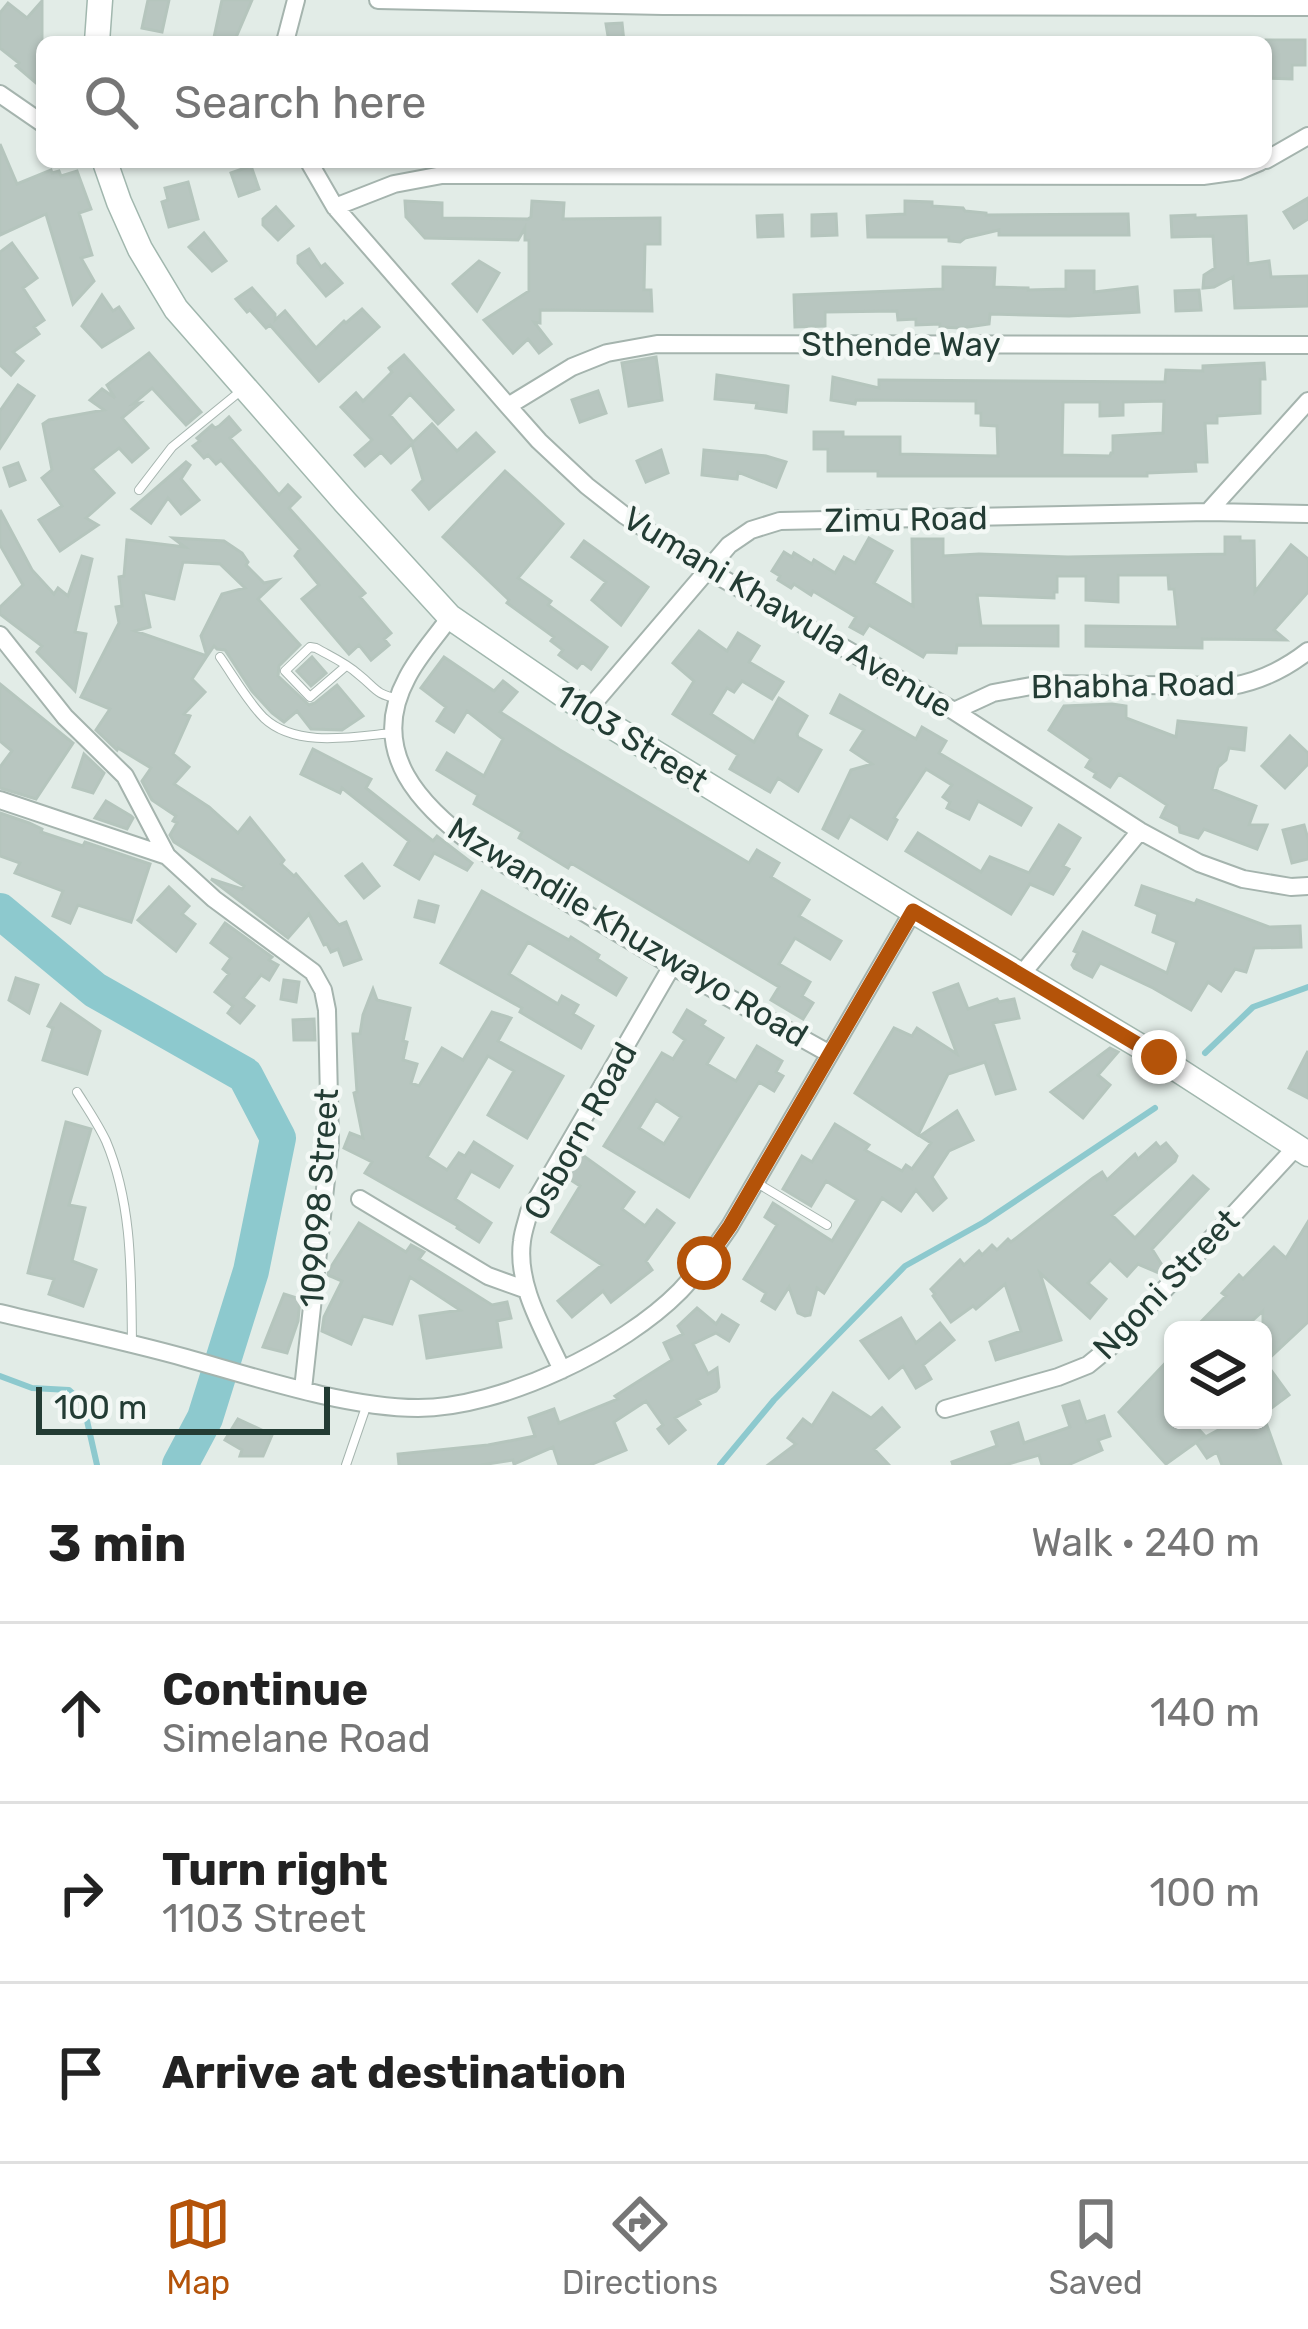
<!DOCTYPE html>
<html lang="en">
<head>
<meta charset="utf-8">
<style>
	body { margin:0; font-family:Rubik,sans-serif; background:#f2f2f2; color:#222 }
	.controls { position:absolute; right:36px; bottom:36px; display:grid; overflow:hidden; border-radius:18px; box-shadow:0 3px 9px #0004 }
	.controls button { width:108px; height:108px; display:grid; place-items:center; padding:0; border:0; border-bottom:3px solid #e0e0e0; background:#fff; color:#222; font:60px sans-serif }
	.scale { position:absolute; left:36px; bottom:30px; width:294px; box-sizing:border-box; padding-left:12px; border:6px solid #233c34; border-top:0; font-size:33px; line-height:42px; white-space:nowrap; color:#233c34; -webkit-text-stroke:9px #f3f8f5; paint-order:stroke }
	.stop { position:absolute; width:36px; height:36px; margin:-27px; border:9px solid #b45309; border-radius:50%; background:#fff }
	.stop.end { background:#b45309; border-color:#fff; box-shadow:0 3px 12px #0008 }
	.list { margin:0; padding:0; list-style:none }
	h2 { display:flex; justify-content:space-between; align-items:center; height:156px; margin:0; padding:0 48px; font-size:51px }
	h2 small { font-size:39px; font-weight:400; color:#767676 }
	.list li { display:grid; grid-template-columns:78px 1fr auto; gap:36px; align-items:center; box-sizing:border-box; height:180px; padding:0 48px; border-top:3px solid #e0e0e0 }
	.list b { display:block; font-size:45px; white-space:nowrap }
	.list p { margin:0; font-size:39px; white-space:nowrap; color:#767676 }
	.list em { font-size:39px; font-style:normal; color:#767676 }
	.icon { flex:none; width:66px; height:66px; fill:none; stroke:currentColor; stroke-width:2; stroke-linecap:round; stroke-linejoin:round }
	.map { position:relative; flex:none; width:1308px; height:1465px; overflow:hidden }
	.search { position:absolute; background:#fff; box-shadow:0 3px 9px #0004; left:36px; right:36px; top:36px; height:132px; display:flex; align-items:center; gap:30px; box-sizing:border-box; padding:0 42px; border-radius:18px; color:#767676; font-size:45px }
	.sheet { height:696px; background:#fff }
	nav { display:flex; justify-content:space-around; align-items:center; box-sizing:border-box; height:168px; border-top:3px solid #e0e0e0; background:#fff; font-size:33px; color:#767676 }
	nav a { display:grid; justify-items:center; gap:6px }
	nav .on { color:#b45309 }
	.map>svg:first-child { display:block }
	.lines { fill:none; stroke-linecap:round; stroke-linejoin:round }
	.stream { stroke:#8dc9ce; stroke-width:6 }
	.river { stroke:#8dc9ce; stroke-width:36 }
	.building { fill:#b8c6c0; stroke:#b5c5bd; stroke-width:3; fill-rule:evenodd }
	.lane-casing { stroke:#a5b4ae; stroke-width:10 }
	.street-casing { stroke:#a5b4ae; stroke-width:20 }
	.secondary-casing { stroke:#a1b7ae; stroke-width:27 }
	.lane { stroke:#fff; stroke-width:8 }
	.street { stroke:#fff; stroke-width:16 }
	.secondary { stroke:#fff; stroke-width:24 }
	.route { stroke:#b45309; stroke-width:15 }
	.labels { text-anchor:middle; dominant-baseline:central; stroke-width:9; stroke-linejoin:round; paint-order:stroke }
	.street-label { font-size:33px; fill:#233c34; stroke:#f3f8f5 }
</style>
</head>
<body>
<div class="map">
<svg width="1308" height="1465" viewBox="0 0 1308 1465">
	<rect width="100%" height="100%" fill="#e2ece7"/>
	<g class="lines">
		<!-- stream -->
		<path class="stream" d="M1205 1053 1253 1007 1308 987
			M0 1376 32 1388 69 1390 83 1403 97 1465
			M720 1465 774 1400 905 1266 984 1222 1155 1108"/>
		<!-- river -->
		<path class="river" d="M0 911 95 990 245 1075 278 1138 251 1271 205 1418 180 1465"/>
	</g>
	<!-- building -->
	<path class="building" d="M148 0H169L162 32 142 28Z
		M222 0H252L234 42H213Z
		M42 1V88L16 66 19 63 0 48V13L8 3 27 18Z
		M622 23 624 42H609L606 24Z
		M1266 40H1305V65H1292V79L1266 78Z
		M0 144 17 184 51 170 52 173 59 171 61 176 77 171 91 209 79 213 92 255 81 258 94 281 73 304 46 214 0 235Z
		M251 166 259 189 239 196 231 173Z
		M188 182 198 219 169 227 162 202 168 200 165 188Z
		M1308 198V219L1294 228 1284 212Z
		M405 201 442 203V218L528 219 531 217 532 201 564 203 563 219 660 218V244H645L644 290H651L652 311 540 310V323L534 322 551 344 539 353 528 339 513 353 484 320 529 291V240H525V228L518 240 425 238 406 217Z
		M905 201 932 202V206L963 208 965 211 986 213V215L1128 214 1129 235H999V230L965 238 960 242 949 241V237H868L867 216 905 214Z
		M276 207 293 226 278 240 263 225V219Z
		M836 214 837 235 812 236V215Z
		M782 215 783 236 758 237 757 216Z
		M1195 215V218L1246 216 1248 264 1269 261 1271 277 1308 276V306L1235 308 1233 277 1214 287 1203 288 1204 275 1215 268 1213 236 1172 237 1171 216Z
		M204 233 226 261 212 271 189 247Z
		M12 243 37 278 23 288 44 320 34 327 39 334 13 352 23 361 11 375 0 365V252Z
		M309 249 321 267 325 264 342 283 326 296 298 263V256Z
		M479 261 499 273 477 311 453 284Z
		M943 267 995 268 994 287 1028 288V290L1066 289V271H1094V292L1137 287 1139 312 1069 316 990 314 989 324 961 328 940 327V324L916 325V319L898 320 897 311 825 312V326L795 327 794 295 943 289Z
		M252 288 275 314V320L285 311 316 348 344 321 346 323 362 309 379 327 319 381 270 325 266 328 250 310 247 312 236 299Z
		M1199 290 1201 310 1176 311 1175 291Z
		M102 295 113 311 119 307 133 328 102 347 82 326Z
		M149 353 201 412 186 425 152 388 133 404 140 403 122 418 148 448 132 462 119 448 92 469 114 493 86 518 98 525 60 551 39 520 62 506 42 478 52 470 43 424 49 420 104 410 90 400 102 389 115 398 107 385Z
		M404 355 453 410 438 424 410 394 390 415 413 442 432 424 457 451 476 433 494 452 429 509 413 490 423 480 412 444 391 463 381 452 365 466 355 455 372 440 341 407 356 393 363 401 392 372 389 368Z
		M656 357 662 400 629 406 622 363Z
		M1264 363 1265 379H1260V413L1217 416V423H1205L1207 462H1195L1196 471 1147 473V476H878V471H828V449H814V432H843V437H900V454L998 456 997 426 981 425V413H976V401L856 400 855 404 831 400 833 377 879 388V380L1165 382 1166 370 1203 371V366ZM1164 401 1163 433 1113 436V453H1111L1110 456 1062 455 1063 402H1100V416L1123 415V402Z
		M717 375 788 386 786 412 756 408 757 403 715 399Z
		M18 385 34 396 0 448V411Z
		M598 391 606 413 580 422 572 400Z
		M229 417 240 430 230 438 279 495 288 485 300 497 289 508 365 593 360 597 391 633 384 639 389 645 371 660 359 645 349 654 302 599 319 585 295 556 300 549 221 460 216 464 208 455 204 458 193 446 200 441 197 438 212 425 215 428 219 426Z
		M661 450 668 473 646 482 637 461Z
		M704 450 766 456 786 462 776 487 738 472 737 479 702 475Z
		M186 462 190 465 181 479 199 500 181 514 168 498 151 523 132 509Z
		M18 463 25 480 10 486 4 468Z
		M505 471 563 524 518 578 551 601 548 605 607 647 591 669 582 662 577 668 559 655 563 650 551 641 554 637 507 603 509 600 443 537Z
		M0 510 32 570 54 594 58 588 68 596 82 556 92 559 75 632 86 634 75 691 37 652 42 646 0 614V607L23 585 0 545Z
		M1225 537H1240V541H1254L1255 592 1291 545 1308 559V592L1274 630 1286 640 1202 639V648L1086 646V626L1178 627 1174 589H1169L1168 575H1118V602L1086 600V576H1057V592H1054V598L977 595 981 626H1058V646L957 645 956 653 926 652 923 657 869 625 863 634 850 627 856 617 813 591 811 595 794 584 791 588 778 580 780 576 772 571 784 552 792 557 794 553 812 564 814 560 835 573 844 557 855 563 869 538 892 551 874 583 913 606 912 539H943V556L979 554 1068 557 1225 554Z
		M173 538 224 541 242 553 248 562 246 565 264 583 278 580 258 599 300 645 279 666 278 676 309 705 315 703 337 685 363 716 342 730 311 729 297 711 284 722 272 713 252 691 225 650 217 649 214 646 207 656 201 636 222 594 245 588 220 564 183 562 174 599 143 592 150 627 135 631 207 656 192 679 205 692 184 714 190 716 173 754 189 767 174 784 209 807 238 833 250 818 284 860 281 864 294 876 296 874 339 925 346 922 361 959 344 965 338 949 331 952 327 944 324 945 309 914 288 938 211 879 242 889 244 886 174 842 170 835 177 823 173 821 176 816 152 800 142 781 151 768 118 748 117 750 96 730 110 709 81 697 119 623 116 607 122 606 119 577 124 576 127 540 185 547Z
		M584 541 648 587 621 625 592 600 606 582 572 557Z
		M699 631 727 651 738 633 759 646 749 662 783 682 772 699 742 681 734 692 727 688 711 714 754 742 779 698 807 716 797 734 798 737 821 750 798 791 778 778 770 792 730 769 738 755 673 714 694 681 673 663Z
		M312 657 326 673 311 686 297 671Z
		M444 657 494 691 503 681 517 692 500 712 560 750 749 863 757 850 779 863 771 877 809 900 799 916 841 941 830 959 795 938 779 964 810 982 802 996 813 1003 803 1019 771 1000 779 987 571 863 568 868 519 838 522 832 474 804 478 795 437 770 447 753 484 776 503 739 467 711 454 732 437 721 446 707 421 688Z
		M0 684 73 743 36 799 0 788V767L12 751 0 741Z
		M840 695 916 739 922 727 946 741 939 753 1031 808 1021 825 978 801 969 819 947 808 950 802 943 797 952 785 926 769 894 818 897 820 887 839 850 816 838 838 823 829 851 770 872 764 851 750 864 730 831 713Z
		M1112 704 1126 706V718L1176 737 1178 721 1246 728 1244 750 1229 748 1226 760 1218 767 1212 789 1256 806 1249 825H1267L1257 849 1204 829 1198 838 1180 832 1179 826 1161 817 1167 805 1119 774 1110 787 1094 777 1096 773 1086 767 1091 759 1049 730 1064 706Z
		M1290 736 1308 753V764L1285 788 1262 766Z
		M313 749 371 779 366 788 433 841 437 836 472 863 467 870 434 853 419 879 395 865 409 841 342 788 340 793 301 774Z
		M84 754 104 773 93 793 73 787Z
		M106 801 131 816 133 818 127 829 95 818Z
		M0 813 29 823 42 829 41 832 83 846 85 842 150 864 131 922 78 905 70 923 53 916 63 891 15 873 20 863 0 856Z
		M1059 825 1080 838 1063 866 1069 869 1053 894 1030 884 1011 914 906 851 918 833 981 872 990 857 1029 873Z
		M1304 825 1308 839V859L1292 863 1283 830Z
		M362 864 379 886 364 898 346 876Z
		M1142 886 1195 904 1197 900 1269 927 1300 926 1301 947 1254 948 1246 972 1235 969 1221 991 1208 982 1191 1010 1153 988 1100 963 1092 977 1074 968 1072 965 1078 953 1074 951 1083 932 1167 973 1177 942 1153 932 1158 914 1136 905Z
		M169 887 189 906 182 914 195 924 176 951 138 920Z
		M482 891 569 940 571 937 599 955 597 959 626 978 616 995 528 942 509 974 558 1004 562 996 578 1005 573 1014 593 1026 581 1048 520 1012 522 1008 441 963Z
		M419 901 438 906 434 922 415 917Z
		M225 923 272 957 269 960 278 965 269 980 261 975 243 998 254 1006 240 1023 228 1013 233 1006 215 992 229 974 223 969 231 958 211 943Z
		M16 978 38 985 29 1013 9 1000Z
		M284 980 299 982 296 1002 281 999Z
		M958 984 968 1009 997 999 999 1002 1014 999 1019 1018 993 1023 1015 1089 996 1094 985 1062 948 1074 918 1135 855 1093 894 1028 912 1036 917 1028 957 1054 934 993Z
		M373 989 377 1000 410 1008 403 1041 407 1042 403 1060 417 1064 411 1083 419 1086 442 1048 463 1060 492 1012 511 1018 498 1041 563 1076 527 1138 488 1115 514 1071 488 1056 427 1157 447 1170 459 1153 465 1156 474 1142 512 1166 499 1187 471 1171 455 1199 491 1223 479 1242 457 1228 458 1226 365 1173 372 1162 344 1148 350 1133 363 1138 354 1093 357 1092 353 1034H360L363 1015Z
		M61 1004 100 1031 87 1074 43 1060 53 1028 48 1026Z
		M687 1010 705 1021 702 1025 723 1038 707 1064 736 1081 757 1046 782 1061 776 1072 783 1076 774 1091 759 1082 689 1197 604 1146 662 1053 673 1059 685 1040 674 1032ZM656 1100 681 1117 664 1144 639 1128Z
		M314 1019 315 1040H294L293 1020Z
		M1110 1048 1118 1052 1098 1075 1110 1085 1083 1118 1051 1092Z
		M1308 1051V1098L1289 1088Z
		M957 1111 973 1140 949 1151 932 1177 946 1198 933 1210 916 1190 901 1211 882 1198 824 1293 817 1288 810 1315 805 1316 798 1313 789 1287 775 1309 762 1301 766 1293 744 1279 777 1225 765 1217 773 1203 832 1241 857 1200 826 1181 811 1206 783 1189 802 1156 812 1162 835 1124 869 1145 865 1150 902 1171 906 1165 912 1169 931 1143 920 1136Z
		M66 1122 91 1129 69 1205 85 1208 72 1261 96 1270 83 1306 49 1294 54 1279 28 1273Z
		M1156 1143 1160 1148 1166 1143 1177 1156 1175 1161 1112 1215 1135 1238 1193 1176 1208 1189 1152 1249 1165 1270 1161 1274 1138 1264 1127 1276 1110 1260 1088 1283 1106 1299 1090 1318 1040 1273 1061 1340 996 1360 990 1342 1021 1331 1005 1284 976 1309 973 1306 951 1322 933 1296 935 1294 931 1289 960 1260 964 1265 979 1251 982 1255 992 1245 997 1250 1008 1239 1011 1242 1093 1178 1102 1172 1107 1180 1135 1154 1138 1159Z
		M581 1154 634 1192 622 1209 645 1226 657 1210 674 1223 646 1261 652 1270 611 1302 603 1291 572 1317 558 1301 602 1265 552 1232 580 1186 565 1176Z
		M1308 1222V1322L1265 1362 1289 1395 1269 1410 1263 1400V1311L1242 1330 1232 1323 1225 1330H1193L1226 1296 1222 1293 1239 1275 1243 1279 1274 1247 1286 1258Z
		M359 1223 406 1252 411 1245 424 1252 419 1259 492 1305 507 1302 511 1318 497 1321 501 1347 427 1358 420 1316 460 1310 410 1277 392 1324 363 1316 351 1344 322 1331 324 1317 342 1281 328 1275 329 1270Z
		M284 1294 300 1299 298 1321 287 1353 263 1347Z
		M697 1308 716 1324 722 1315 738 1325 729 1341 716 1333 693 1344 708 1374 717 1368 719 1387 716 1391 697 1400 700 1404 675 1418 685 1430 669 1443 658 1429 663 1425 646 1401 614 1422 626 1450 590 1465H559L553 1447 514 1464 513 1460 481 1465H399L398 1454 488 1445 535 1436 529 1418 554 1409 559 1423 618 1399 615 1396 672 1360 664 1343 683 1334 678 1326Z
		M901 1318 916 1343 940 1323 954 1340 923 1365 931 1379 916 1388 903 1366 889 1378 861 1341Z
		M1173 1355V1420H1190L1205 1436 1166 1464 1119 1412Z
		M833 1393 871 1418 882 1408 899 1427 874 1449 889 1465H768L796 1444 788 1438 803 1419 812 1426Z
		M1079 1401 1086 1422 1104 1416 1110 1436 1098 1440 1102 1450 1068 1465H1042L1039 1455 1005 1465H953L952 1462 997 1446 992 1432 1018 1423 1024 1443 1070 1427 1063 1406Z
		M238 1419 272 1435 263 1456H240L242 1450 225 1440Z
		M1237 1420H1265L1281 1465H1222L1217 1452 1207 1458 1196 1442Z"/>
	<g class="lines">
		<defs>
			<path id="lane" d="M139 490 172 447 243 389
				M220 657C234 677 247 701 264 718 296 748 352 737 392 733
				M346 666 310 697 285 671 310 647 316 648C330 656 346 663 358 674 376 688 374 694 399 699
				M77 1092C87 1108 98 1124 106 1141 133 1205 131 1276 132 1344
				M757 1183 827 1225
				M346 1465 367 1404"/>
			<path id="street" d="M378 0 663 6 1308 7
				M285 42 296 0
				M0 94 42 123
				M1266 160 1308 136
				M309 162 335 207 508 406 539 441 587 486 624 515 706 569 954 711 1140 831 1199 863 1243 879 1291 887 1308 886
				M335 207 394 184 442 175 1203 176 1239 171 1260 162
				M508 406 572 367 607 353 657 344 1308 345
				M1208 512 1308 401
				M450 617C436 637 418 656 407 678 367 752 421 807 478 848L672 966 830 1054
				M0 635 65 717 125 776 167 856 214 899 313 972 323 990 327 1010 330 1143 303 1389
				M587 711 729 545 751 530 780 521 1208 512 1308 514
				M954 711 993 693 1042 684 1232 686C1260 681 1285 669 1308 651
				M0 800 167 856
				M1021 975 1140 831
				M360 1199 488 1276 527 1290
				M0 1313C62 1328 125 1341 186 1358 254 1377 348 1408 418 1408 501 1408 623 1349 680 1291 699 1271 715 1248 730 1226L913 911
				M562 1370C544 1330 516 1286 522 1241 523 1231 527 1221 529 1212L672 966
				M945 1409 1058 1377 1088 1365 1115 1343 1297 1146"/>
			<path id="secondary" d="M97 42 100 0
				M105 162 119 202 140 249 176 309 345 502 450 617 587 711 913 911 1158 1057 1308 1154"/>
		</defs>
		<!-- lane casing -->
		<use href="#lane" class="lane-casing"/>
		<!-- street casing -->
		<use href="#street" class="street-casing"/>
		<!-- secondary casing -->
		<use href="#secondary" class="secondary-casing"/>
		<!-- lane -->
		<use href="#lane" class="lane"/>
		<!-- street -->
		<use href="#street" class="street"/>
		<!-- secondary -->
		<use href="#secondary" class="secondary"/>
	</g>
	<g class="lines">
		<!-- route -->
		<path class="route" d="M704 1263 730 1226 913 911 1159 1057"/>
	</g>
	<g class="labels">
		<!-- street labels -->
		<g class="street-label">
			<text x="901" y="344">Sthende Way</text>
			<text transform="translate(906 519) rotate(-1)">Zimu Road</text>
			<text transform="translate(788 612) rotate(31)">Vumani Khawula Avenue</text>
			<text transform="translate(1133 685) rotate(-1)">Bhabha Road</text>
			<text transform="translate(632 738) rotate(32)">1103 Street</text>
			<text transform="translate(628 932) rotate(31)">Mzwandile Khuzwayo Road</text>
			<text transform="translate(580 1131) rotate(-61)">Osborn Road</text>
			<text transform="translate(319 1198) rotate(-86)">109098 Street</text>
			<text transform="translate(1166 1284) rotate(-46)">Ngoni Street</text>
		</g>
	</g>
</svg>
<div class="controls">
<button><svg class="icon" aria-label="layers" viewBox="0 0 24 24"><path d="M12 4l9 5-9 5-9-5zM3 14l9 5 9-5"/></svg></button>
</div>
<div class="scale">100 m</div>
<div class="stop" style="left:704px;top:1263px"></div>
<div class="stop end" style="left:1159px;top:1057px"></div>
<div class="search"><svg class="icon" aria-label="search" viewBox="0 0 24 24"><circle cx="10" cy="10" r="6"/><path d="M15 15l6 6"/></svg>Search here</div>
</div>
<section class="sheet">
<h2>3 min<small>Walk · 240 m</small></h2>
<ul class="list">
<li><svg class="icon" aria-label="ahead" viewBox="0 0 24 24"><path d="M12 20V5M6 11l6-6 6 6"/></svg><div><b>Continue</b><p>Simelane Road</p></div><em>140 m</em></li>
<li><svg class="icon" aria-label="right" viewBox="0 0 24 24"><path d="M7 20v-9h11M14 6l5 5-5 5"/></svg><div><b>Turn right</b><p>1103 Street</p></div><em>100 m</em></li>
<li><svg class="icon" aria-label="arrive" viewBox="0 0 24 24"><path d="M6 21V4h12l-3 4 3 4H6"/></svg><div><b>Arrive at destination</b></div></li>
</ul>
</section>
<nav>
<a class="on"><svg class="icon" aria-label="map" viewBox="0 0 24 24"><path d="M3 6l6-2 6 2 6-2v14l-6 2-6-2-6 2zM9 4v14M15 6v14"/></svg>Map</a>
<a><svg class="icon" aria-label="directions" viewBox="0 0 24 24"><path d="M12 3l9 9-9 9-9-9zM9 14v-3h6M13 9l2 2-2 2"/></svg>Directions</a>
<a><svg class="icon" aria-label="saved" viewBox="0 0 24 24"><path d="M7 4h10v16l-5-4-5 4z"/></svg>Saved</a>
</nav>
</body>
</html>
